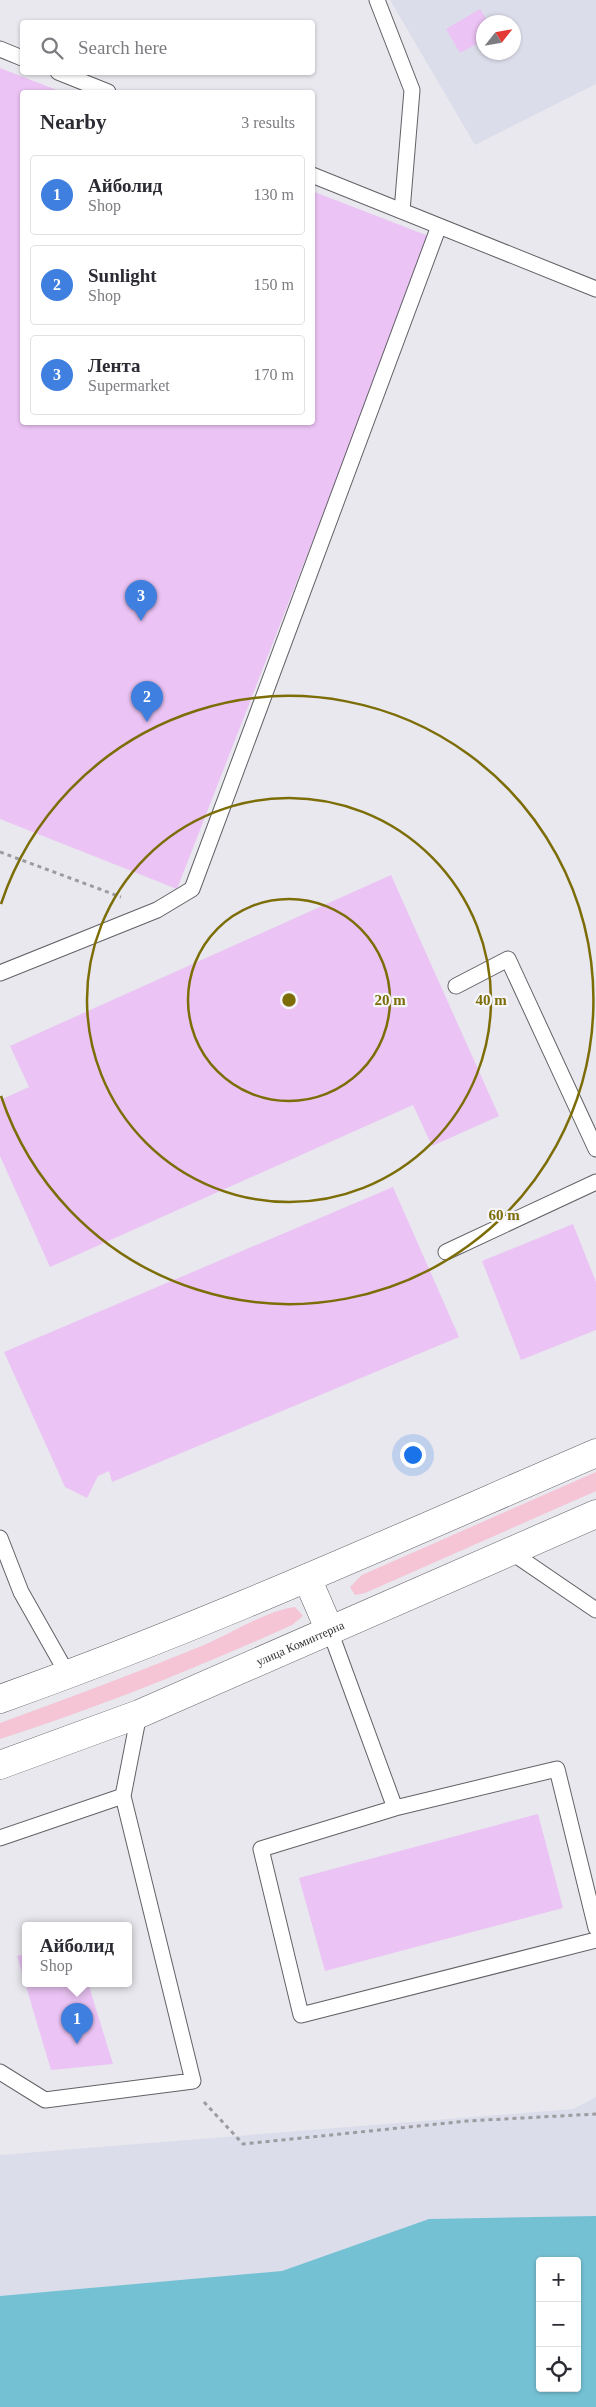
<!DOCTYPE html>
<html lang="en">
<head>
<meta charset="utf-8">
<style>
	body { margin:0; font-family:Georgia,serif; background:#f2f2f3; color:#2b2b33 }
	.controls { position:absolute; right:15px; bottom:15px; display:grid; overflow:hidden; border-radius:5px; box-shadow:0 1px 4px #0004 }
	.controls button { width:45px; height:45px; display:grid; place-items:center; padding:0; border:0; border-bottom:1px solid #e1e1e2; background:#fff; color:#2b2b33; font:25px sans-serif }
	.compass { position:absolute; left:476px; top:15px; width:45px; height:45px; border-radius:50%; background:#fff; box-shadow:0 1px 4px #0004; rotate:59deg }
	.you { position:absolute; left:412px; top:1454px; width:18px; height:18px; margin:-12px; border:4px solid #fff; border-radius:50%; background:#1a73e8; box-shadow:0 0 0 8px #1a73e833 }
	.badge { display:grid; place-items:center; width:32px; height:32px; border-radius:50%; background:#b45309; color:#fff; font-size:16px; font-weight:700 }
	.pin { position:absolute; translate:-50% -41px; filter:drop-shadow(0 1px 2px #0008) }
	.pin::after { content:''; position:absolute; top:26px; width:18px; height:15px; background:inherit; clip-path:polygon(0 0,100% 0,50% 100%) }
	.popup { position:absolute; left:22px; top:1922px; width:110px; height:65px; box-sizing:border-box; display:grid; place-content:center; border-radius:5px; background:#fff; filter:drop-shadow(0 1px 4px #0005); font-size:16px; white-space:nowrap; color:#7c7c81 }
	.popup b { font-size:19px; color:#2b2b33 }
	.popup::after { content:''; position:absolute; left:50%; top:100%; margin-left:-10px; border:10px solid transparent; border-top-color:#fff }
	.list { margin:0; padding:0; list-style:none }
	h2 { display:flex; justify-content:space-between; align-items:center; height:65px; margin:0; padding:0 20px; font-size:21px }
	h2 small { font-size:16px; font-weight:400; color:#7c7c81 }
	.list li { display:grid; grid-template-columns:32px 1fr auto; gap:15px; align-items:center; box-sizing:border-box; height:80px; margin:0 10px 10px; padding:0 10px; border:1px solid #e1e1e2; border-radius:5px }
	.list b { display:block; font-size:19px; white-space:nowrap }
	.list p { margin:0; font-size:16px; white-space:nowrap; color:#7c7c81 }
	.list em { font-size:16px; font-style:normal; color:#7c7c81 }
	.icon { flex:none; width:28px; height:28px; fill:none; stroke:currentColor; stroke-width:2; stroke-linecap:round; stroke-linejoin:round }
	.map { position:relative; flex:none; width:596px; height:2407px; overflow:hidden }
	.search { position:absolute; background:#fff; box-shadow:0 1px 4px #0004; left:20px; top:20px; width:295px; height:55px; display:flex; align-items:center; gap:12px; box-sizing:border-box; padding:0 18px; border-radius:5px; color:#7c7c81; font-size:19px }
	.panel { position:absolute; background:#fff; box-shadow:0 1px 4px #0004; left:20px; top:90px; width:295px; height:335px; border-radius:5px }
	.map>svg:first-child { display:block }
	.built { fill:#dcddea; fill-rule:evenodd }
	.green { fill:#f5c4d5 }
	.water { fill:#75c1d4; fill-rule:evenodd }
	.building { fill:#ebc3f4 }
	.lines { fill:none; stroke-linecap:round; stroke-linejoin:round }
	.lane-casing { stroke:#626267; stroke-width:17 }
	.secondary-casing { stroke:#626267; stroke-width:29 }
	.path { stroke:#9c9ca0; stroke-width:3; stroke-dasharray:4 4; stroke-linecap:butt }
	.lane { stroke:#fff; stroke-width:15 }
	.secondary { stroke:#fff; stroke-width:28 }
	.ring { fill:none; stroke:#7c6d07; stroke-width:2.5 }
	.labels { text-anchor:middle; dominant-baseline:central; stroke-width:4.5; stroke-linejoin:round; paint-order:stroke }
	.street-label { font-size:12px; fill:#313133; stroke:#f5f5fb }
	.centre { fill:#7c6d07; stroke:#f5f5fb; stroke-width:2.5 }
	.ring-label { font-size:15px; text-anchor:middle; font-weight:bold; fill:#7c6d07; stroke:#f5f5fb; stroke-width:4.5; stroke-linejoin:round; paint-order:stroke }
</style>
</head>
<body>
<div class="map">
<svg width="596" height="2407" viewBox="0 0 596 2407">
	<rect width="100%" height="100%" fill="#e8e8ee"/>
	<!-- built -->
	<path class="built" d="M390 0H596V84L475 145ZM484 22H514V52H484Z
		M596 2097V2407H0V2155L573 2109ZM540 2261H577V2388H540Z"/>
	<!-- green -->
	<path class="green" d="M596 1472V1491L365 1593 355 1595 350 1587 362 1575Z
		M295 1607 303 1616 292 1625C197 1668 100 1707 0 1739V1723C68 1698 136 1673 204 1645 230 1634 268 1610 295 1607Z"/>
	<!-- water -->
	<path class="water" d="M596 2216V2407H0V2296L282 2271 429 2219ZM540 2261H577V2388H540Z"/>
	<!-- building -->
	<path class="building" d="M480 9 488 22H484V40L460 53 446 29Z
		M0 68 62 92H22V422H312V191L431 237 177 889 0 819Z
		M391 875 499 1116 432 1146 413 1105 50 1267 0 1156V1100L29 1087 10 1046Z
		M393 1187 459 1337 112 1482 109 1471 98 1476 87 1498 65 1487 4 1352Z
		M573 1224 596 1282V1330L521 1360 482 1261Z
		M538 1814 563 1908 325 1971 299 1878Z
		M26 1954V1983H88L113 2064 51 2070 17 1956Z"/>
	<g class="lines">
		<defs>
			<path id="lane" d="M377 0 412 90 402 211
				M0 49 22 58
				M58 72 108 92
				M312 175 596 289
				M0 973 157 910 192 889 439 226
				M456 986 508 959 596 1149
				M446 1252 596 1182
				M0 1538 21 1592 68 1675
				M511 1552 596 1610
				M330 1631 395 1808
				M0 1838 123 1796 139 1714
				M596 1928 557 1769 395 1808 261 1849 301 2015 596 1940
				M0 2072 45 2100 193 2081 123 1796"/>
			<g id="secondary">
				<path d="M307 1578 330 1631"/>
				<path d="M0 1699C203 1627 399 1538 596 1453"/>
				<path id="s1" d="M0 1765 139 1714 596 1514"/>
			</g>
		</defs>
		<!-- lane casing -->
		<use href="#lane" class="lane-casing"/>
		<!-- secondary casing -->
		<use href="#secondary" class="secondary-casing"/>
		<!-- path -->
		<path class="path" d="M0 852 121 897
			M204 2102 243 2144 467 2121 596 2114"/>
		<!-- lane -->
		<use href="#lane" class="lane"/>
		<!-- secondary -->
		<use href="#secondary" class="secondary"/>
	</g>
	<!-- distance rings -->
	<g class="ring">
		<circle cx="289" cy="1000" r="101"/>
		<circle cx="289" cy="1000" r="202"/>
		<path d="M1 904A304 304 0 1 1 1 1096"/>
	</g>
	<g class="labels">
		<!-- street labels -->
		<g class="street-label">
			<text stroke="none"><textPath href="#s1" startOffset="324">улица Коминтерна</textPath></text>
		</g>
	</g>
	<circle cx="289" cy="1000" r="8" class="centre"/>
	<g class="ring-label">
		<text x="390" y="1005">20 m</text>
		<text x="491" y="1005">40 m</text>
		<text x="504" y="1220">60 m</text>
	</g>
</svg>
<div class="controls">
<button>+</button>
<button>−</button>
<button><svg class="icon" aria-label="locate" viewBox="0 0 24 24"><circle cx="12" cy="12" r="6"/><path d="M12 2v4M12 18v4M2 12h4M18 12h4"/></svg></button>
</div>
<svg class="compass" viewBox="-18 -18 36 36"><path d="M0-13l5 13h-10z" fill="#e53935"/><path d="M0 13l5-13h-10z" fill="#7c7c81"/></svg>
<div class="you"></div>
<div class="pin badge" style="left:77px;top:2044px;background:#3f7fe0">1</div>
<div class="popup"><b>Айболид</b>Shop</div>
<div class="pin badge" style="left:147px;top:722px;background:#3f7fe0">2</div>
<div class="pin badge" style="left:141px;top:621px;background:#3f7fe0">3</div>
<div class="search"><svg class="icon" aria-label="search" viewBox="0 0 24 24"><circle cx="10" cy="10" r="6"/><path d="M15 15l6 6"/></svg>Search here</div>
<section class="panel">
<h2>Nearby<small>3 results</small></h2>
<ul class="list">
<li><span class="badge" style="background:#3f7fe0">1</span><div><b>Айболид</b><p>Shop</p></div><em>130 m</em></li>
<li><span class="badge" style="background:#3f7fe0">2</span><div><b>Sunlight</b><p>Shop</p></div><em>150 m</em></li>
<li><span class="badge" style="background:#3f7fe0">3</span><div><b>Лента</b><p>Supermarket</p></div><em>170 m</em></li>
</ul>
</section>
</div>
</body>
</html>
